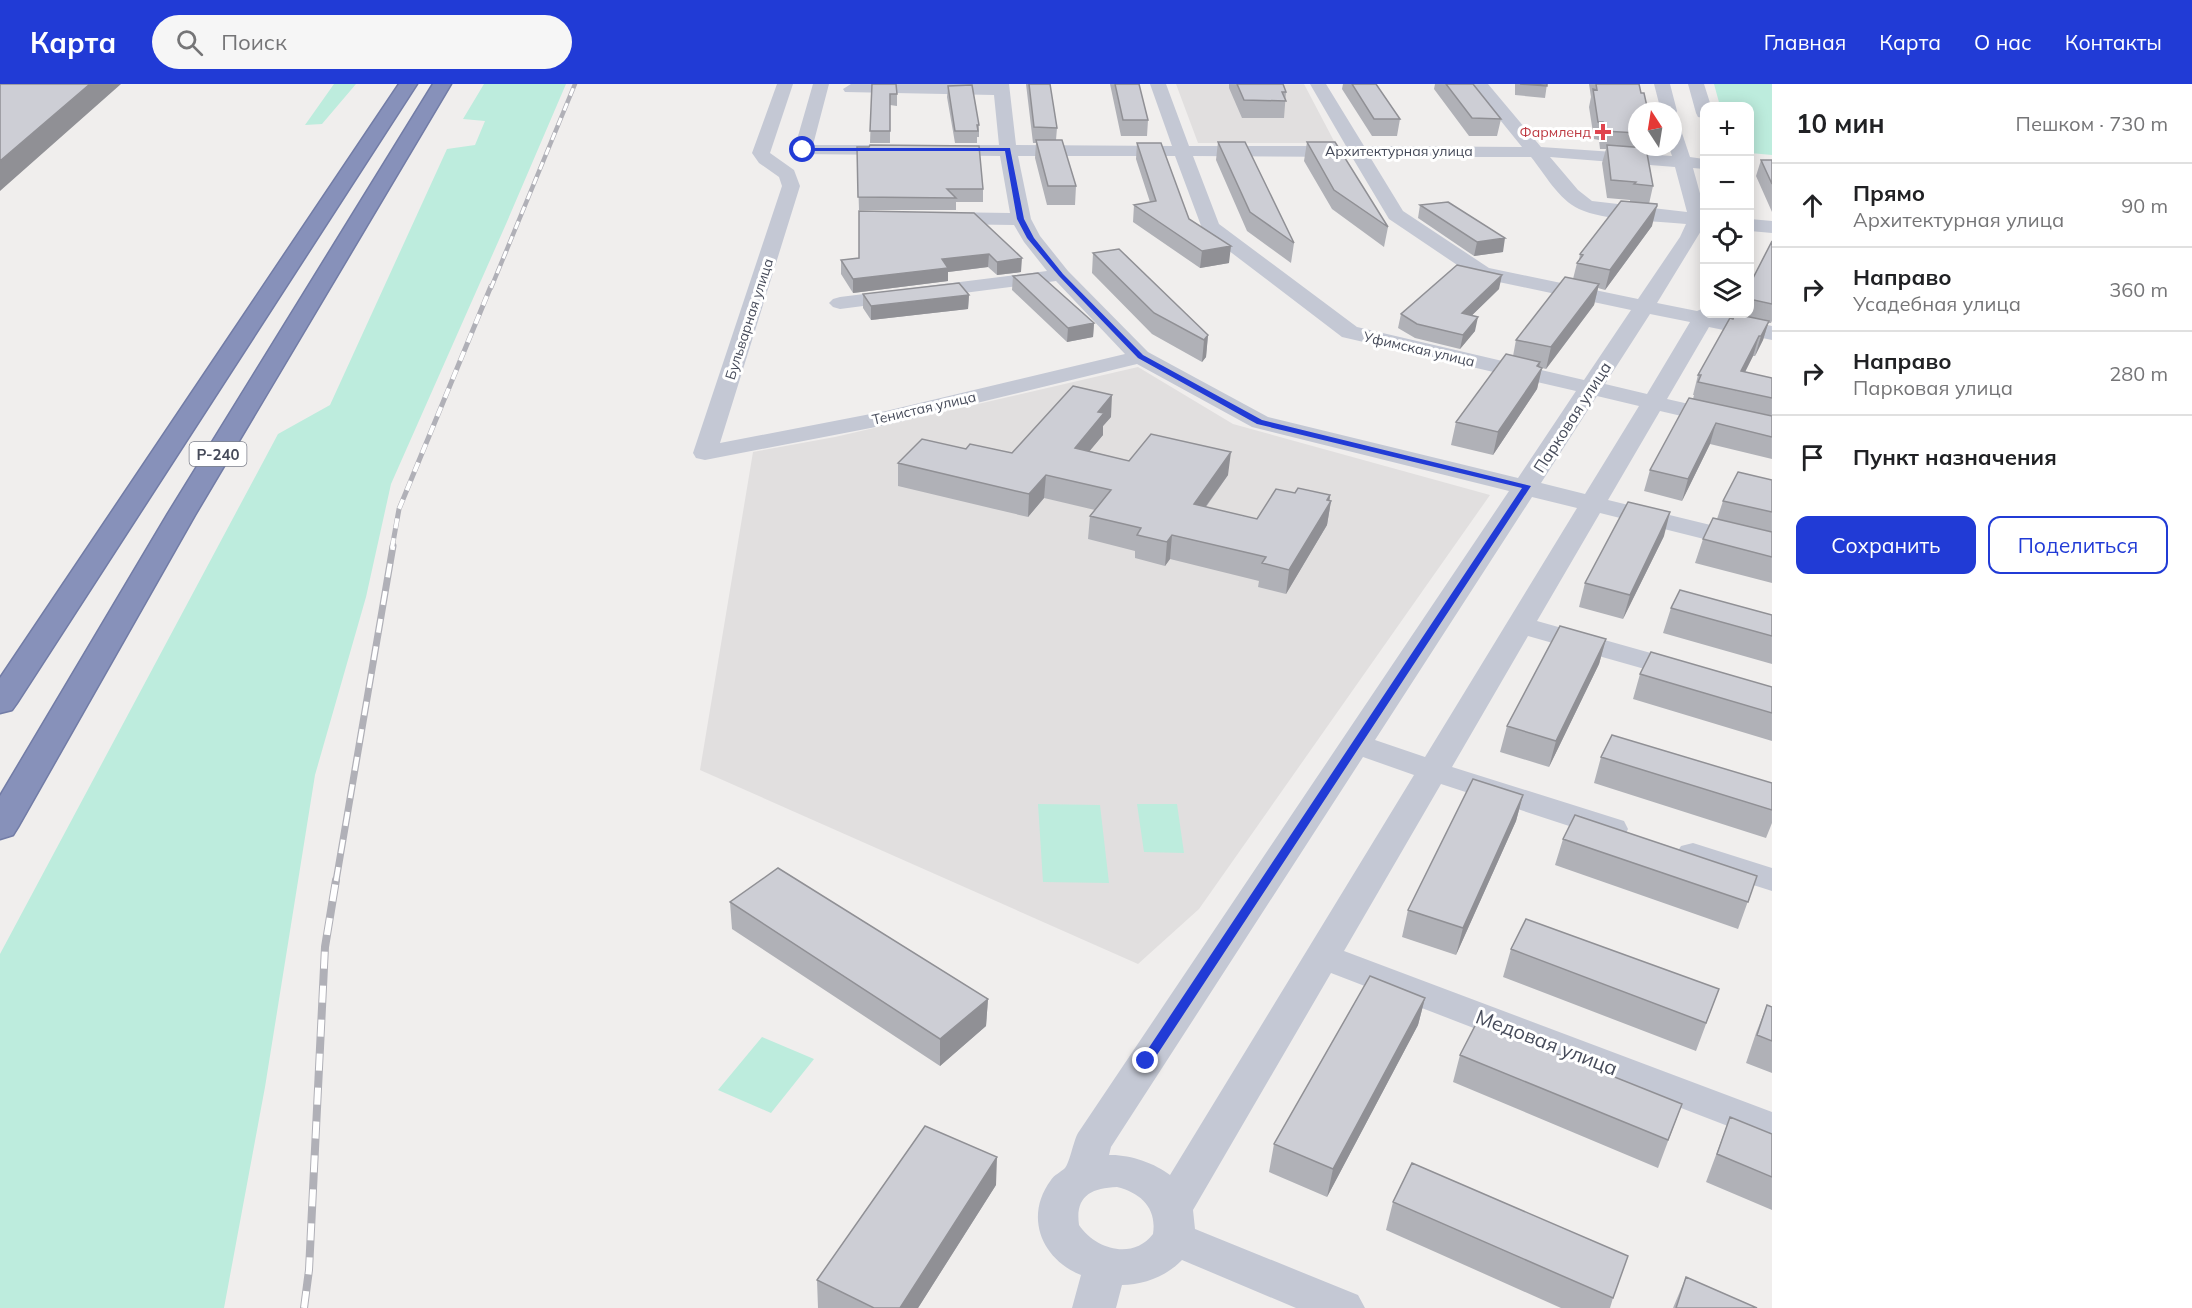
<!DOCTYPE html>
<html lang="ru">
<head>
<meta charset="utf-8">
<style>
	body { margin:0; font-family:Mulish,sans-serif; background:#f6f6f6; color:#202124 }
	.controls { position:absolute; right:18px; top:18px; display:grid; overflow:hidden; border-radius:12px; box-shadow:0 3px 15px #0003 }
	.controls button { width:54px; height:54px; display:grid; place-items:center; padding:0; border:0; border-bottom:2px solid #e0e0e0; background:#fff; color:#202124; font:30px sans-serif }
	.compass { position:absolute; left:1628px; top:18px; width:54px; height:54px; border-radius:50%; background:#fff; box-shadow:0 3px 15px #0003; rotate:348deg }
	.stop { position:absolute; width:18px; height:18px; margin:-14px; border:4px solid #213bd6; border-radius:50%; background:#fff }
	.stop.end { background:#213bd6; border-color:#fff; box-shadow:0 2px 6px #0008 }
	.list { margin:0; padding:0; list-style:none }
	h2 { display:flex; justify-content:space-between; align-items:center; height:78px; margin:0; padding:0 24px; font-size:26px }
	h2 small { font-size:20px; font-weight:400; color:#757577 }
	.list li { display:grid; grid-template-columns:39px 1fr auto; gap:18px; align-items:center; box-sizing:border-box; height:84px; padding:0 24px; border-top:2px solid #e0e0e0 }
	.list b { display:block; font-size:22px; white-space:nowrap }
	.list p { margin:0; font-size:20px; white-space:nowrap; color:#757577 }
	.list em { font-size:20px; font-style:normal; color:#757577 }
	.actions { display:flex; gap:12px; padding:18px 24px }
	.actions a { flex:1; padding:14px 0; border:2px solid #213bd6; border-radius:12px; text-align:center; font-size:21px; color:#213bd6 }
	.actions .main { background:#213bd6; color:#fff }
	.icon { flex:none; width:33px; height:33px; fill:none; stroke:currentColor; stroke-width:2; stroke-linecap:round; stroke-linejoin:round }
	.map { position:relative; flex:none; width:1772px; height:1224px; overflow:hidden }
	header { display:flex; align-items:center; gap:36px; box-sizing:border-box; height:84px; padding:0 30px; background:#213bd6; color:#fff }
	header strong { font-size:28px }
	nav { display:flex; gap:33px; margin-inline-start:auto; font-size:21px }
	.search { width:420px; height:54px; background:#f6f6f6; display:flex; align-items:center; gap:15px; box-sizing:border-box; padding:0 21px; border-radius:33px; color:#757577; font-size:22px }
	main { display:flex }
	aside { flex:1; background:#fff }
	.map>svg:first-child { display:block }
	.education { fill:#e1dfdf }
	.green { fill:#bdecdd }
	.lines { fill:none; stroke-linecap:round; stroke-linejoin:round }
	.highway-casing { stroke:#727ca6; stroke-width:3 }
	.street { fill:#c4c8d4; fill-rule:evenodd }
	.highway { fill:#8791ba; fill-rule:evenodd }
	.rail-far3-casing { stroke:#b0b0b7; stroke-width:4.5 }
	.rail-far2-casing { stroke:#b0b0b7; stroke-width:5 }
	.rail-far1-casing { stroke:#b0b0b7; stroke-width:7 }
	.rail-casing { stroke:#b0b0b7; stroke-width:8 }
	.rail-far3 { stroke:#fff; stroke-width:3; stroke-dasharray:8; stroke-linecap:butt }
	.rail-far2 { stroke:#fff; stroke-width:4; stroke-dasharray:10; stroke-linecap:butt }
	.rail-far1 { stroke:#fff; stroke-width:4.5; stroke-dasharray:14; stroke-linecap:butt }
	.rail { stroke:#fff; stroke-width:6; stroke-dasharray:17; stroke-linecap:butt }
	.wall { fill:#b0b1b7 }
	.shaded-wall { fill:#909095 }
	.building { fill:#cdced5; stroke:#909095; stroke-width:1.5 }
	.route { fill:#213bd6 }
	.health-dot { fill:#e0444e; stroke:#fff; stroke-width:2 }
	.labels { text-anchor:middle; dominant-baseline:central; stroke-width:6; stroke-linejoin:round; paint-order:stroke }
	.far-health-label { font-size:14px; fill:#be3a42; stroke:#fff; text-anchor:end }
	.far-street-label { font-size:14px; fill:#464b5a; stroke:#fff }
	.shield { fill:#fff; stroke:#7e818c; stroke-width:1.5 }
	.shield-label { font-size:15px; font-weight:bold; fill:#464b5a }
	.street-label { font-size:16px; fill:#464b5a; stroke:#fff }
	.near-street-label { font-size:20px; fill:#464b5a; stroke:#fff }
</style>
</head>
<body>
<header>
<strong>Карта</strong>
<div class="search"><svg class="icon" aria-label="search" viewBox="0 0 24 24"><circle cx="10" cy="10" r="6"/><path d="M15 15l6 6"/></svg>Поиск</div>
<nav><a>Главная</a><a>Карта</a><a>О нас</a><a>Контакты</a></nav>
</header>
<main>
<div class="map">
<svg width="1772" height="1224" viewBox="0 0 1772 1224">
	<rect width="100%" height="100%" fill="#f0eeed"/>
	<!-- education -->
	<path class="education" d="M1176 0H1304L1335 59H1198Z
		M1138 283 1233 340 1490 411 1199 825 1138 880 700 686 753 368 835 353Z"/>
	<!-- green -->
	<path class="green" d="M334 0H356L322 40 305 41Z
		M484 0H566L506 140 391 400 366 513 315 691 265 1003 224 1224H0V870L278 350 330 321 447 65 475 61 485 37 463 35Z
		M1714 0H1772V71L1750 69V22H1720Z
		M1038 720 1100 721 1109 799 1043 798Z
		M1137 720H1177L1184 769 1144 768Z
		M762 953 814 975 771 1029 718 1006Z"/>
	<g class="lines">
		<defs>
			<path id="highway" d="M399 0H417L17 619 12 626 0 629V594Z
				M433 0H451L195 431 18 743 13 751 0 755V712L167 431Z"/>
		</defs>
		<!-- highway casing -->
		<use href="#highway" class="highway-casing"/>
		<!-- street -->
		<path class="street" d="M777 0H793L770 69 794 86 800 102 720 359 886 327 1125 270 1056 197 840 225 833 223 829 219 833 215 840 213 1047 187 1024 158 1014 141 940 140 933 138 930 134 933 130 940 128 1010 129 1000 72 797 70 794 66 813 0H829L813 61H999L994 11 845 8 843 5 851 0H1009L1016 61 1172 62 1150 0H1166L1189 62H1346L1310 0H1326L1364 62 1522 63 1471 0H1488L1541 63 1672 72 1669 63H1673V39L1679 40 1690 73 1704 75V85L1693 84 1704 124V142L1657 219 1697 227 1704 224V230H1716L1772 242V256L1709 243 1667 315 1772 339V353L1660 327 1608 416 1772 456V472L1600 429 1537 537 1697 582 1702 588 1697 594 1687 597 1528 552 1452 683 1624 737 1628 745 1624 753 1612 756 1441 700 1344 867 1772 1028V1059L1331 889 1193 1126 1195 1145 1358 1211 1365 1224H1296L1182 1176C1167 1192 1143 1201 1122 1201L1116 1224H1072L1081 1191C1041 1175 1024 1132 1051 1096 1054 1091 1061 1088 1065 1084 1070 1078 1073 1058 1078 1049L1509 407 1252 343 1137 280 886 341 705 376 696 374 693 369 782 102 779 93 759 79 752 69ZM1018 72H1175L1203 147 1342 253 1576 307 1518 394 1268 333 1148 268 1068 187 1040 152 1031 135ZM1193 72 1352 73 1389 135 1475 193 1631 226 1584 296 1357 243 1219 140ZM1370 73H1531C1544 89 1559 116 1579 125 1604 137 1657 137 1686 140L1680 153 1638 215 1489 184 1403 127ZM1550 73 1675 83 1687 128 1592 117 1578 106ZM1650 230 1690 238 1647 310 1605 300ZM1597 312 1639 322 1585 410 1541 399ZM1532 413 1577 424 1425 673 1375 656ZM1363 673 1414 691 1170 1091C1155 1079 1128 1070 1109 1071L1111 1063ZM1117 1103C1141 1109 1157 1124 1153 1150 1133 1176 1096 1166 1079 1141 1075 1113 1090 1104 1117 1103Z
			M1654 0H1670L1677 27 1675 31H1673V27H1661Z
			M1688 0H1704L1711 22H1704V34L1698 33 1696 29Z
			M1750 135 1772 137V149L1750 147Z
			M1693 759 1772 784V807L1681 778 1676 770 1681 762Z"/>
		<!-- highway -->
		<use href="#highway" class="highway"/>
		<defs>
			<path id="rail-far3" d="M491 204 575 0"/>
			<path id="rail-far2" d="M392 464 399 425 491 202"/>
			<path id="rail-far1" d="M336 797 393 462"/>
			<path id="rail" d="M304 1224 309 1186 325 863 336 796"/>
		</defs>
		<!-- rail-far3 casing -->
		<use href="#rail-far3" class="rail-far3-casing"/>
		<!-- rail-far2 casing -->
		<use href="#rail-far2" class="rail-far2-casing"/>
		<!-- rail-far1 casing -->
		<use href="#rail-far1" class="rail-far1-casing"/>
		<!-- rail casing -->
		<use href="#rail" class="rail-casing"/>
		<!-- rail-far3 -->
		<use href="#rail-far3" class="rail-far3"/>
		<!-- rail-far2 -->
		<use href="#rail-far2" class="rail-far2"/>
		<!-- rail-far1 -->
		<use href="#rail-far1" class="rail-far1"/>
		<!-- rail -->
		<use href="#rail" class="rail"/>
	</g>
	<!-- wall -->
	<path class="wall" d="M872 0 897 10V22L890 21V59H870Z
		M1026 0H1050L1057 44 1056 56 1076 102 1075 121H1047L1035 74 1036 59H1033Z
		M1110 0H1139L1148 36 1147 52H1121Z
		M1229 0H1283L1286 8 1284 34H1242L1229 4Z
		M1343 0H1376L1400 35 1397 52H1372L1342 5Z
		M1435 0H1473L1501 35 1497 52H1469L1434 5Z
		M1515 0H1547L1545 14 1515 11Z
		M1589 0H1639L1637 27V63H1640L1653 102 1649 120 1652 142 1605 206 1598 204 1594 221 1546 285 1542 284 1537 305 1493 371 1451 361 1456 338 1513 272 1516 256 1573 195 1577 179 1579 176 1580 170 1630 118V116L1607 114 1602 79 1606 65H1600L1599 56 1594 55 1589 23 1591 13Z
		M948 2 979 41V53H977V59H955L947 13Z
		M1218 58 1294 159 1291 179 1247 147 1216 76Z
		M1307 58 1388 143 1384 163 1332 125 1304 77Z
		M1137 59 1189 135 1229 179 1200 184 1133 138 1134 121 1150 118 1136 75Z
		M857 63 983 105V118H956V126H859Z
		M1761 76H1772V128L1756 92Z
		M1420 121 1503 168 1474 172 1418 134Z
		M974 129 1021 188 997 191 988 183 948 188V197L853 209 841 190V176L859 174Z
		M1772 157V237L1771 239H1768L1763 256 1755 272H1753L1745 288 1772 314V375L1710 360 1682 417 1644 407 1650 386 1693 315 1694 311H1693L1698 291 1733 235 1739 230H1749V202Z
		M1093 169 1208 251 1206 273 1202 278 1152 250 1092 189Z
		M1013 192 1094 239 1093 253 1067 258 1012 206Z
		M1499 205 1471 232 1475 247 1460 265 1415 254 1398 244 1401 230Z
		M863 210 969 211 968 225 871 236 863 224Z
		M1111 333 1103 342V351L1089 367 1129 377 1228 391 1206 423 1257 435 1295 409 1330 411 1329 417H1331L1327 441 1286 510 1258 503 1259 497 1170 475 1165 482 1135 474V467L1088 455 1090 432 1095 426 1044 414 1028 433 898 402V379L966 365 1012 369Z
		M1772 396V499L1695 479 1703 455 1717 435 1723 417Z
		M1664 452 1623 535 1579 523 1585 499Z
		M1671 524 1772 531V580L1663 549Z
		M1606 555 1599 580 1549 683 1500 668 1507 642Z
		M1640 590 1772 603V657L1633 615Z
		M1601 673 1772 699V739L1766 754 1594 699Z
		M1523 711 1516 737 1456 871 1402 853 1408 826Z
		M1563 755 1757 792 1738 845 1555 781Z
		M730 818 988 915 986 942 940 982 732 845Z
		M1511 865 1719 905 1696 967 1503 893Z
		M1425 914 1418 941 1327 1113 1269 1088 1274 1060Z
		M1767 921 1772 923V989L1746 979 1756 949Z
		M1460 971 1682 1020 1658 1084 1453 998Z
		M1730 1033 1772 1050V1126L1706 1098Z
		M996 1101 918 1224H818L817 1196Z
		M1393 1118 1613 1214 1610 1224H1561L1386 1146Z
		M1686 1193 1757 1224H1673Z"/>
	<!-- shaded-wall -->
	<path class="shaded-wall" d="M90 0H121L0 107V77Z
		M1657 122 1652 142 1605 206 1610 186Z
		M1505 154 1503 168 1474 172 1477 158Z
		M1231 162 1229 179 1200 184 1202 167Z
		M989 170 988 183 948 188V197L853 209V195L942 175Z
		M1022 174 1021 188 997 191V178Z
		M1502 191 1499 205 1459 244 1462 229Z
		M1599 200 1594 221 1546 285 1551 263Z
		M969 211 968 225 871 236V222Z
		M1478 233 1475 247 1460 265 1463 251Z
		M1769 237 1763 256 1755 272 1761 252Z
		M1094 239 1093 253 1067 258 1068 244Z
		M1208 251 1206 273 1202 278 1204 256Z
		M1759 252 1753 272 1735 308 1741 287Z
		M1540 278 1537 292 1542 284 1537 305 1493 371 1498 348Z
		M1112 311 1111 333 1103 342V351L1073 387 1075 364 1098 328Z
		M1716 339 1710 360 1682 417 1688 395Z
		M1231 368 1228 391 1191 443 1194 420Z
		M1046 391 1044 414 1028 433 1029 410Z
		M1330 411 1329 421 1331 417 1327 441 1286 510 1289 486Z
		M1670 428 1664 452 1623 535 1630 511Z
		M1172 451 1170 475 1165 482 1167 458Z
		M1606 555 1599 580 1549 683 1556 657Z
		M1523 711 1516 737 1456 871 1463 844Z
		M1425 914 1418 941 1327 1113 1333 1085Z
		M988 915 986 942 940 982V955Z
		M997 1073 996 1101 918 1224H900Z"/>
	<!-- building -->
	<path class="building" d="M0 0H90L0 77Z
		M872 0H896L897 10H890V47H870Z
		M1029 0H1050L1057 44 1034 43Z
		M1115 0H1139L1148 36H1123Z
		M1237 0H1283L1286 8H1282L1286 17 1244 16Z
		M1352 0H1376L1400 35H1374Z
		M1446 0H1473L1501 35 1472 34Z
		M1520 0H1547V2Z
		M1596 0H1639L1641 9H1644L1648 27H1637V49L1604 47 1603 38H1598L1593 5 1597 6Z
		M972 1 979 41H977L978 47H955L948 2Z
		M1036 56H1062L1076 102H1048Z
		M1218 58H1245L1294 159 1250 128Z
		M1307 58H1335L1388 143 1334 106Z
		M1137 59H1161L1189 135 1231 162 1202 167 1134 121 1156 117Z
		M870 61 979 62 983 105H947L956 114 858 113 857 63H869Z
		M1607 61 1646 64 1653 102 1634 100 1636 98 1611 96Z
		M1761 76H1772V100Z
		M1621 117 1657 120V122L1610 186 1577 179 1583 171 1580 170Z
		M1448 118 1505 154 1477 158 1420 121Z
		M859 127 974 129 1022 174 997 178 989 170 942 175 948 184 853 195 841 176 859 174Z
		M1772 157V220L1749 215V202Z
		M1119 165 1208 251 1204 256 1154 229 1093 169Z
		M1457 181 1502 191 1462 229 1478 233 1463 251 1417 240 1401 230Z
		M1038 189 1094 239 1068 244 1013 192Z
		M1565 193 1599 200 1551 263 1516 256Z
		M959 199 969 211 871 222 863 210Z
		M1735 230 1769 237 1761 252H1759L1741 287 1772 294V314L1698 298 1701 291H1698L1730 234 1733 235Z
		M1506 270 1540 278 1537 282 1542 284 1498 348 1456 338Z
		M1073 302 1112 311 1098 328 1104 329 1075 364 1129 377 1151 350 1231 368 1194 420 1257 435 1276 405 1295 409 1298 404 1330 411 1327 416 1331 417 1289 486 1262 479 1266 473 1172 451 1167 458 1137 451 1141 444 1090 432 1111 406 1046 391 1029 410 898 379 922 355 966 365 970 360 1012 369Z
		M1689 314 1772 332V353L1716 339 1688 395 1650 386Z
		M1738 388 1772 396V428L1723 417Z
		M1628 418 1670 428 1630 511 1585 499Z
		M1713 434 1772 448V473L1703 455Z
		M1680 506 1772 531V552L1671 524Z
		M1560 542 1606 555 1556 657 1507 642Z
		M1651 568 1772 603V629L1640 590Z
		M1612 651 1772 699V726L1601 673Z
		M1473 695 1523 711 1463 844 1408 826Z
		M1575 731 1757 792 1748 818 1563 755Z
		M778 784 988 915 940 955 730 818Z
		M1526 835 1719 905 1706 939 1511 865Z
		M1370 892 1425 914 1333 1085 1274 1060Z
		M1767 921 1772 923V957L1757 951Z
		M1477 938 1682 1020 1668 1056 1460 971Z
		M1730 1033 1772 1050V1093L1717 1070Z
		M925 1042 997 1073 900 1224H874L817 1196Z
		M1412 1079 1628 1172 1613 1214 1393 1118Z
		M1686 1193 1757 1224H1676Z"/>
	<!-- route -->
	<path class="route" d="M803 64H1010L1024 135 1034 154 1063 190 1143 271 1262 336 1531 402 1151 980 1146 981 1140 977 1522 404 1257 340 1138 274 1059 192 1027 154 1017 135 1005 67H801Z"/>
	<!-- markers -->
	<path class="health-dot" d="M1600 39h6v6h6v6h-6v6h-6v-6h-6v-6h6z"/>
	<g class="labels">
		<!-- far-health labels -->
		<g class="far-health-label">
			<text x="1591" y="48">Фармленд</text>
		</g>
		<!-- far-street labels -->
		<g class="far-street-label">
			<text x="1399" y="67">Архитектурная улица</text>
			<text transform="translate(749 235) rotate(-72)">Бульварная улица</text>
			<text transform="translate(1419 265) rotate(13)">Уфимская улица</text>
			<text transform="translate(924 324) rotate(-13)">Тенистая улица</text>
		</g>
		<!-- shield labels -->
		<rect class="shield" x="189.5" y="358" width="57" height="24" rx="4.5"/>
		<g class="shield-label">
			<text x="218" y="370">Р-240</text>
		</g>
		<!-- street labels -->
		<g class="street-label">
			<text transform="translate(1572 333) rotate(-57)">Парковая улица</text>
		</g>
		<!-- near-street labels -->
		<g class="near-street-label">
			<text transform="translate(1547 958) rotate(21)">Медовая улица</text>
		</g>
	</g>
</svg>
<div class="controls">
<button>+</button>
<button>−</button>
<button><svg class="icon" aria-label="locate" viewBox="0 0 24 24"><circle cx="12" cy="12" r="6"/><path d="M12 2v4M12 18v4M2 12h4M18 12h4"/></svg></button>
<button><svg class="icon" aria-label="layers" viewBox="0 0 24 24"><path d="M12 4l9 5-9 5-9-5zM3 14l9 5 9-5"/></svg></button>
</div>
<svg class="compass" viewBox="-18 -18 36 36"><path d="M0-13l5 13h-10z" fill="#e53935"/><path d="M0 13l5-13h-10z" fill="#757577"/></svg>
<div class="stop" style="left:803px;top:66px"></div>
<div class="stop end" style="left:1146px;top:977px"></div>
</div>
<aside>
<h2>10 мин<small>Пешком · 730 m</small></h2>
<ul class="list">
<li><svg class="icon" aria-label="ahead" viewBox="0 0 24 24"><path d="M12 20V5M6 11l6-6 6 6"/></svg><div><b>Прямо</b><p>Архитектурная улица</p></div><em>90 m</em></li>
<li><svg class="icon" aria-label="right" viewBox="0 0 24 24"><path d="M7 20v-9h11M14 6l5 5-5 5"/></svg><div><b>Направо</b><p>Усадебная улица</p></div><em>360 m</em></li>
<li><svg class="icon" aria-label="right" viewBox="0 0 24 24"><path d="M7 20v-9h11M14 6l5 5-5 5"/></svg><div><b>Направо</b><p>Парковая улица</p></div><em>280 m</em></li>
<li><svg class="icon" aria-label="arrive" viewBox="0 0 24 24"><path d="M6 21V4h12l-3 4 3 4H6"/></svg><div><b>Пункт назначения</b></div></li>
</ul>
<div class="actions"><a class="main">Сохранить</a><a>Поделиться</a></div>
</aside>
</main>
</body>
</html>
